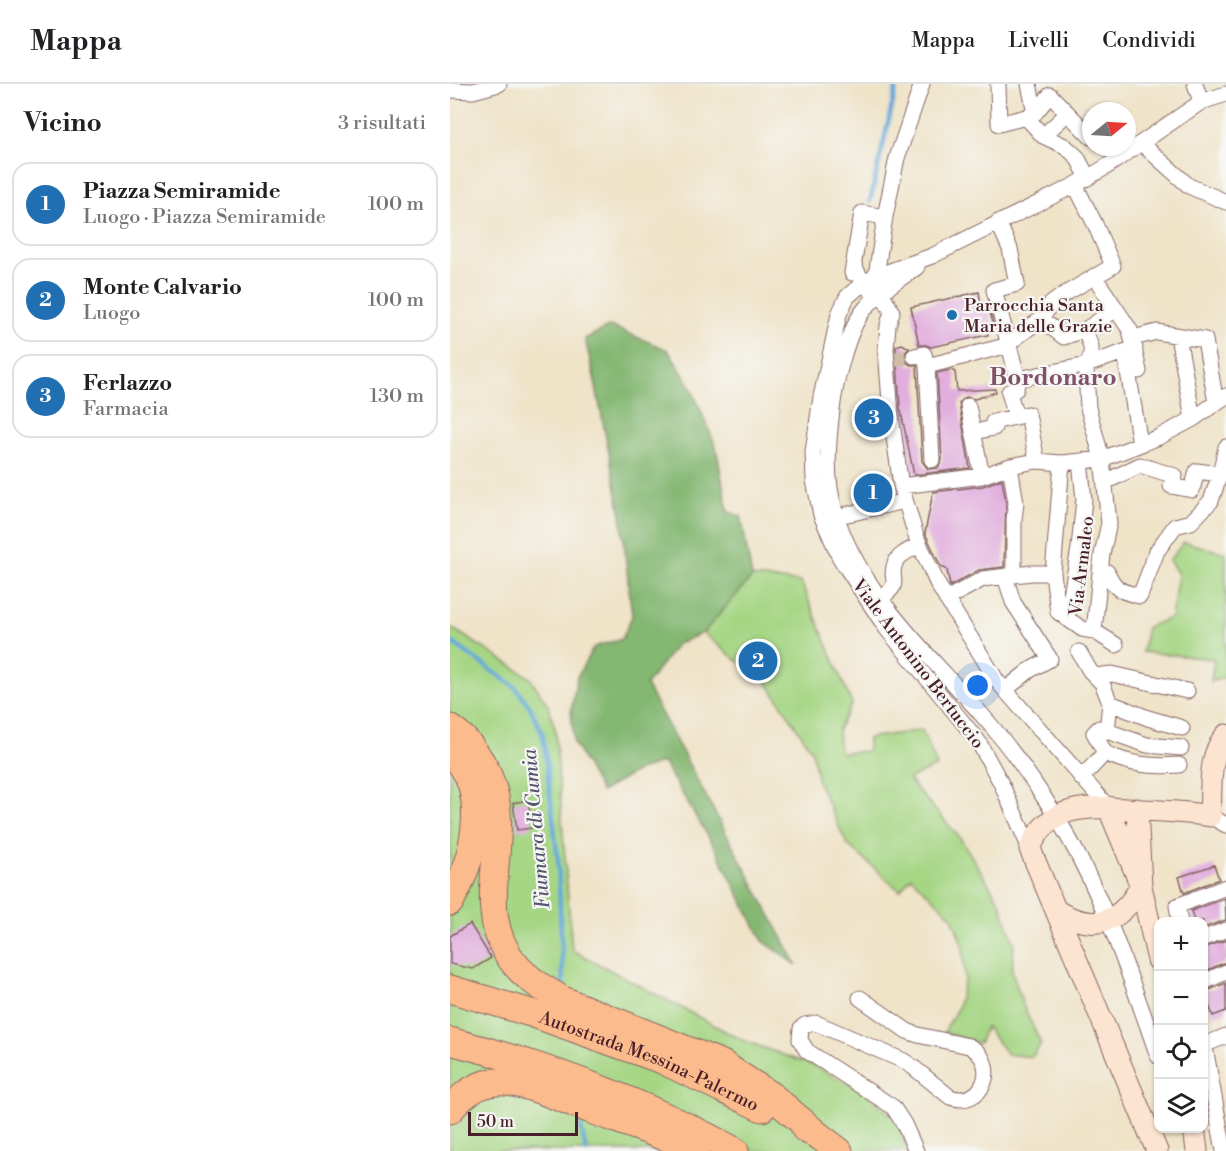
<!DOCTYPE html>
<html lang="it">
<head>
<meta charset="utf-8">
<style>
	body { margin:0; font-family:"Libre Bodoni",serif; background:#f2f2f2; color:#202124 }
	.controls { position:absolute; right:18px; bottom:18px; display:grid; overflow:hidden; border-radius:12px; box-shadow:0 2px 4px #0004 }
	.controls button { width:54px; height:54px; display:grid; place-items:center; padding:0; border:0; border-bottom:2px solid #e0e0e0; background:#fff; color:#202124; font:30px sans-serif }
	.compass { position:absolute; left:632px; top:18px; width:54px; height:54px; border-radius:50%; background:#fff; box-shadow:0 2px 4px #0004; rotate:72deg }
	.scale { position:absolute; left:18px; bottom:15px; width:110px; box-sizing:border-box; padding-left:6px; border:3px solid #4a1f2b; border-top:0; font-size:16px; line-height:21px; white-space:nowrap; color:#4a1f2b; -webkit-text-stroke:4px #f6f6f2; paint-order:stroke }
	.you { position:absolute; left:528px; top:602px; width:21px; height:21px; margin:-15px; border:4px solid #fff; border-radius:50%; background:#1a73e8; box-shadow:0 0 0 9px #1a73e833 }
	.badge { display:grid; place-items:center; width:39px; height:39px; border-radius:50%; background:#1f6fb2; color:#fff; font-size:20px; font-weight:700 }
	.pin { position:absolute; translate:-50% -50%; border:3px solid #fff; box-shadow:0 2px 6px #0006 }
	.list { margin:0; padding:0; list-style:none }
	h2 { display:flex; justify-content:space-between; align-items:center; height:78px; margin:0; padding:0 24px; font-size:26px }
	h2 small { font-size:20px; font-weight:400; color:#757577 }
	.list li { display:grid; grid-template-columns:39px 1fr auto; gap:18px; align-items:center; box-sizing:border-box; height:84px; margin:0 12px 12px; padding:0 12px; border:2px solid #e0e0e0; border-radius:18px }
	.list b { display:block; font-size:22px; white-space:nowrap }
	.list p { margin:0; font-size:20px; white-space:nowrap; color:#757577 }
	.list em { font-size:20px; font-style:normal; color:#757577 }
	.icon { flex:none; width:33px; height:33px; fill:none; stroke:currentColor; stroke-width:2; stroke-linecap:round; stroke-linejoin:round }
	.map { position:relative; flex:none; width:776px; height:1067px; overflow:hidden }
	header { display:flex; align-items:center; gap:36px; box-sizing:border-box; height:84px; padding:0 30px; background:#fff; border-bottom:2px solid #e0e0e0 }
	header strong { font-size:28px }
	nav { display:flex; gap:33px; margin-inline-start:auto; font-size:21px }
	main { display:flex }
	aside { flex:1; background:#fff }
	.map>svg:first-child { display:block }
	.green { fill:#a6d684; stroke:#787a58; stroke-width:1.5 }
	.forest { fill:#84b772; stroke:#676b4e; stroke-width:1.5 }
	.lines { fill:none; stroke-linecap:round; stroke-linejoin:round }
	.stream { stroke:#64a7d9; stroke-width:4.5 }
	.building { fill:#e1aede }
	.street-tunnel { stroke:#cebca9; stroke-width:15; stroke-dasharray:15 8; stroke-linecap:butt }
	.street-casing { stroke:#846462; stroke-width:17 }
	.secondary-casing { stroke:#846462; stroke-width:23 }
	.highway-casing { stroke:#846462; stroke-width:29 }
	.street { stroke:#fff; stroke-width:15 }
	.secondary { stroke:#fde4d1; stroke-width:21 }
	.highway { stroke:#fbbb8c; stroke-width:27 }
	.poi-dot { fill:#1f6fb2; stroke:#f6f6f2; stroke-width:2 }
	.labels { text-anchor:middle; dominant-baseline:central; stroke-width:4.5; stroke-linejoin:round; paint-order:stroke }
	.poi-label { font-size:18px; fill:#4a1f2b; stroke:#f6f6f2; text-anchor:start }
	.street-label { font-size:18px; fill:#4a1f2b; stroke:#f6f6f2 }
	.water-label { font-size:20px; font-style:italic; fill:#545571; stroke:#f6f6f2 }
	.district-label { font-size:24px; font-weight:bold; fill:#7f516a; stroke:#f6f6f2 }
</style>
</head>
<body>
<header>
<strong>Mappa</strong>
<nav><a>Mappa</a><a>Livelli</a><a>Condividi</a></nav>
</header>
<main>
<aside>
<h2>Vicino<small>3 risultati</small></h2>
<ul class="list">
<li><span class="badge">1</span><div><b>Piazza Semiramide</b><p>Luogo · Piazza Semiramide</p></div><em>100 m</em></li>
<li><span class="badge">2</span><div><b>Monte Calvario</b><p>Luogo</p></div><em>100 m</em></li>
<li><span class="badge">3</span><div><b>Ferlazzo</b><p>Farmacia</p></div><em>130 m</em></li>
</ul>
</aside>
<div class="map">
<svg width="776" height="1067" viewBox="0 0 776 1067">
	<rect width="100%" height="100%" fill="#f6f6f2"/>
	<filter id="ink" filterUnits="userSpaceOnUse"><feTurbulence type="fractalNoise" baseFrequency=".0167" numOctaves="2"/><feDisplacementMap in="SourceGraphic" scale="12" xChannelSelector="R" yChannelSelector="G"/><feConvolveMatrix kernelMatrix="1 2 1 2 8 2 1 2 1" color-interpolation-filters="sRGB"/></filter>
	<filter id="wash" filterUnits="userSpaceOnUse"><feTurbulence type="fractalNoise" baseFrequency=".008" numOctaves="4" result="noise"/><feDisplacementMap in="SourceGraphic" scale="24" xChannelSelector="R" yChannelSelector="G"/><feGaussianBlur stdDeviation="1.35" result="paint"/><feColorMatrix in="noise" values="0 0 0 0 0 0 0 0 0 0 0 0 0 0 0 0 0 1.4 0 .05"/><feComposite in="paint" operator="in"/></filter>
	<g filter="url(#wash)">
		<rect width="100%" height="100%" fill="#efe3c8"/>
		<!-- green -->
		<path class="green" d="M734 458 776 469V593L761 598 764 575 692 568 697 543 721 534 728 490 719 476Z
			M302 493 351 498 402 620 388 645 390 669 418 667V654L472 646 487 682 458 695 510 754 550 818 564 859 562 887 573 921 591 960 582 973 557 970 536 943 529 959 494 948 508 923 515 894 513 863 502 833 461 793 450 807 397 760 368 698 362 667 314 594 286 576 253 549Z
			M0 543 79 593 97 619 105 644 122 866 292 956 364 982 415 1008 447 1037 458 1067H0Z"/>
		<!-- forest -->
		<path class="forest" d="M160 242 218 266 240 301 266 363 278 428 291 432 302 493 253 549 227 560 196 601 347 881 313 857 265 764 213 678 187 687 151 708 124 659 121 627 127 593 144 563 172 555 182 532 171 431 144 292 135 255Z"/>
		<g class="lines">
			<!-- stream -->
			<path class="stream" d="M420 117 447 0
				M0 557 65 603 80 623 93 651 108 776 113 900
				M131 1043 136 1067"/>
		</g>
		<g id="blocks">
			<!-- building -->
			<path class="building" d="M529 208 531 220 537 218 543 239 536 241 538 251 481 263 476 261H469L461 223Z
				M452 260 459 264 455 269 456 278 461 281H467V283L472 377 478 385 488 384 492 376 487 289 501 286 505 288 507 307 545 305 546 308 525 315 516 313 509 319 520 384 464 391 450 323 446 265V262Z
				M552 395 556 419 554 483 529 486 500 502 497 486 490 481 475 449 483 408 533 402Z
				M78 716 82 744 67 746 63 719Z
				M764 781 769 795 734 809 729 793Z
				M775 814 776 836 753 844V837H744L741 827Z
				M20 840 41 874 23 885 0 880V852Z
				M776 856V878L753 888V864Z
				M776 899V927L763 932 754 908Z"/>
		</g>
	</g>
	<g filter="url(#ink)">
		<use href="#blocks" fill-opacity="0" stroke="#846462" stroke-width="1.5"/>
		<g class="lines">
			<!-- street-tunnel -->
			<path class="street-tunnel" d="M441 276 464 272"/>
			<defs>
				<path id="street" d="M548 0 549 40 576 33
					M579 0 585 29 576 33 593 52 615 62 627 73 638 94
					M745 0 751 18
					M0 6 23 7 49 0
					M585 29 600 11 641 53
					M593 52 618 29
					M691 59 739 102 776 118
					M548 138 560 165 567 200 544 206 568 295 566 305 559 308 566 333
					M404 181 413 199 420 206 435 215 442 228 438 241 436 265 441 332 451 402 466 452 473 468 488 501 547 597 658 723
					M467 183C449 196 428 208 414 226 397 247 385 300 382 326 378 360 375 394 385 427 407 506 479 570 532 631 555 657 576 686 595 715 648 794 677 884 708 972
					M402 189 412 129 435 133
					M644 192 680 246 689 287
					M427 199 426 192 435 133 447 74 472 0
					M591 235 614 253 635 246 666 225
					M635 246 641 263V271L636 285 638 324 652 375 659 439 652 470 644 547
					M728 252 743 335
					M683 254 707 248 755 256 766 319
					M559 259 591 235 601 220 613 211 663 182 645 140 625 101
					M675 269 690 360
					M464 272 474 270 477 282 559 261
					M477 282 482 376
					M568 295 637 281 685 264
					M518 322 532 392
					M524 348 544 344 543 338 578 330 587 377
					M612 379 603 489 608 528 632 545 644 547 666 561
					M560 382 566 419 564 435V491
					M655 398 690 381 725 392 721 402 742 406 747 387 770 390
					M451 402 532 392 560 382 587 377 612 379 652 375 709 353 743 335 776 312
					M398 430 455 417
					M650 488H657C666 507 670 507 690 512L707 467 725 442 741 438 761 417 770 390 776 363
					M431 514C454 498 438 497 445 479 448 471 462 465 469 461
					M496 515 533 495 581 489H603
					M617 535 629 464 634 415 630 378
					M629 568 640 587 652 599 660 619 657 647 649 644 644 649 655 669
					M645 592 662 590 737 607
					M555 606 580 586 600 575 563 518 555 492
					M660 619 698 634 732 644
					M657 647 697 661 731 664
					M631 694 655 669C680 681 702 683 729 681
					M760 732 776 741
					M580 765 551 699 528 657 436 544 390 474 371 431 364 396 363 368 371 313 389 230 397 213 413 199 426 192 482 172 625 101 656 83 751 18 776 10
					M730 838 727 822 776 803
					M754 854 776 846
					M754 898 776 888
					M410 914 457 947 468 951 519 962C551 979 533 1025 500 1013L463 983 454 977 366 939 355 941 351 944 350 956 357 967 443 1023 454 1040 466 1067
					M754 958 774 1067
					M754 961 776 952"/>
				<path id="secondary" d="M658 723 691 802 708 876
					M607 827C645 849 670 839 691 802L687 725
					M744 1044 747 1067
					M707 1067 580 765C599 715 648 723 691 726 714 727 738 728 760 732 762 706 757 672 776 651"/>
				<g id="highway">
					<path d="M0 644C10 650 19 660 26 670 75 737 20 808 57 869 70 891 92 904 113 916L272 980 323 1013 369 1052"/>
					<path d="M0 666C9 677 18 688 22 702 32 740 19 785 0 818"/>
					<path id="s1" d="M0 905 81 929 212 976 312 1024"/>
					<path d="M0 957C98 982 196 1019 285 1067"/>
					<path d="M0 1026C12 1011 26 1000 45 998 71 995 117 1017 141 1026 176 1039 211 1050 244 1066"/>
					<path d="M355 1045 369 1052 389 1067"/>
				</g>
			</defs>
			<!-- street casing -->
			<use href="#street" class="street-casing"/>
			<!-- secondary casing -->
			<use href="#secondary" class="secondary-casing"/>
			<!-- highway casing -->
			<use href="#highway" class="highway-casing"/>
			<!-- street -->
			<use href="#street" class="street"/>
			<!-- secondary -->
			<use href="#secondary" class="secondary"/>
			<!-- highway -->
			<use href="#highway" class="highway"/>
		</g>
	</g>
	<!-- markers -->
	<circle class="poi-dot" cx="502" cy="231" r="6"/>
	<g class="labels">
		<!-- poi labels -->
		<g class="poi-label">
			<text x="514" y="221">Parrocchia Santa<tspan x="514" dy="21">Maria delle Grazie</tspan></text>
		</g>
		<!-- street labels -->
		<g class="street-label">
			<text transform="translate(632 482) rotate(-83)">Via Armaleo</text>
			<text transform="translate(468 580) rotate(53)">Viale Antonino Bertuccio</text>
			<text stroke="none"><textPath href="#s1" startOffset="212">Autostrada Messina-Palermo</textPath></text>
		</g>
		<!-- water labels -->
		<g class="water-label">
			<text transform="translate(87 745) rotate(-95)">Fiumara di Cumia</text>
		</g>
		<!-- district labels -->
		<g class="district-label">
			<text x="603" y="294">Bordonaro</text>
		</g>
	</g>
</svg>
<div class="controls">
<button>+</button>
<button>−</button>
<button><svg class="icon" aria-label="locate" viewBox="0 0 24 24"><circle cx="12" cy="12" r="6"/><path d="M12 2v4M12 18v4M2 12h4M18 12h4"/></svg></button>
<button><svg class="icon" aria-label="layers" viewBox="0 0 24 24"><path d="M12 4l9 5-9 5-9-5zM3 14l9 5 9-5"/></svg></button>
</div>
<svg class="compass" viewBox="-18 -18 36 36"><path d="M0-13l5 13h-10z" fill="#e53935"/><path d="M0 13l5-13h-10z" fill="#757577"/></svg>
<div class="scale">50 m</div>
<div class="you"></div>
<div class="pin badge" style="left:423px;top:409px">1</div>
<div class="pin badge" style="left:308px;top:577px">2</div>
<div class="pin badge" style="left:424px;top:334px">3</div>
</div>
</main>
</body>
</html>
